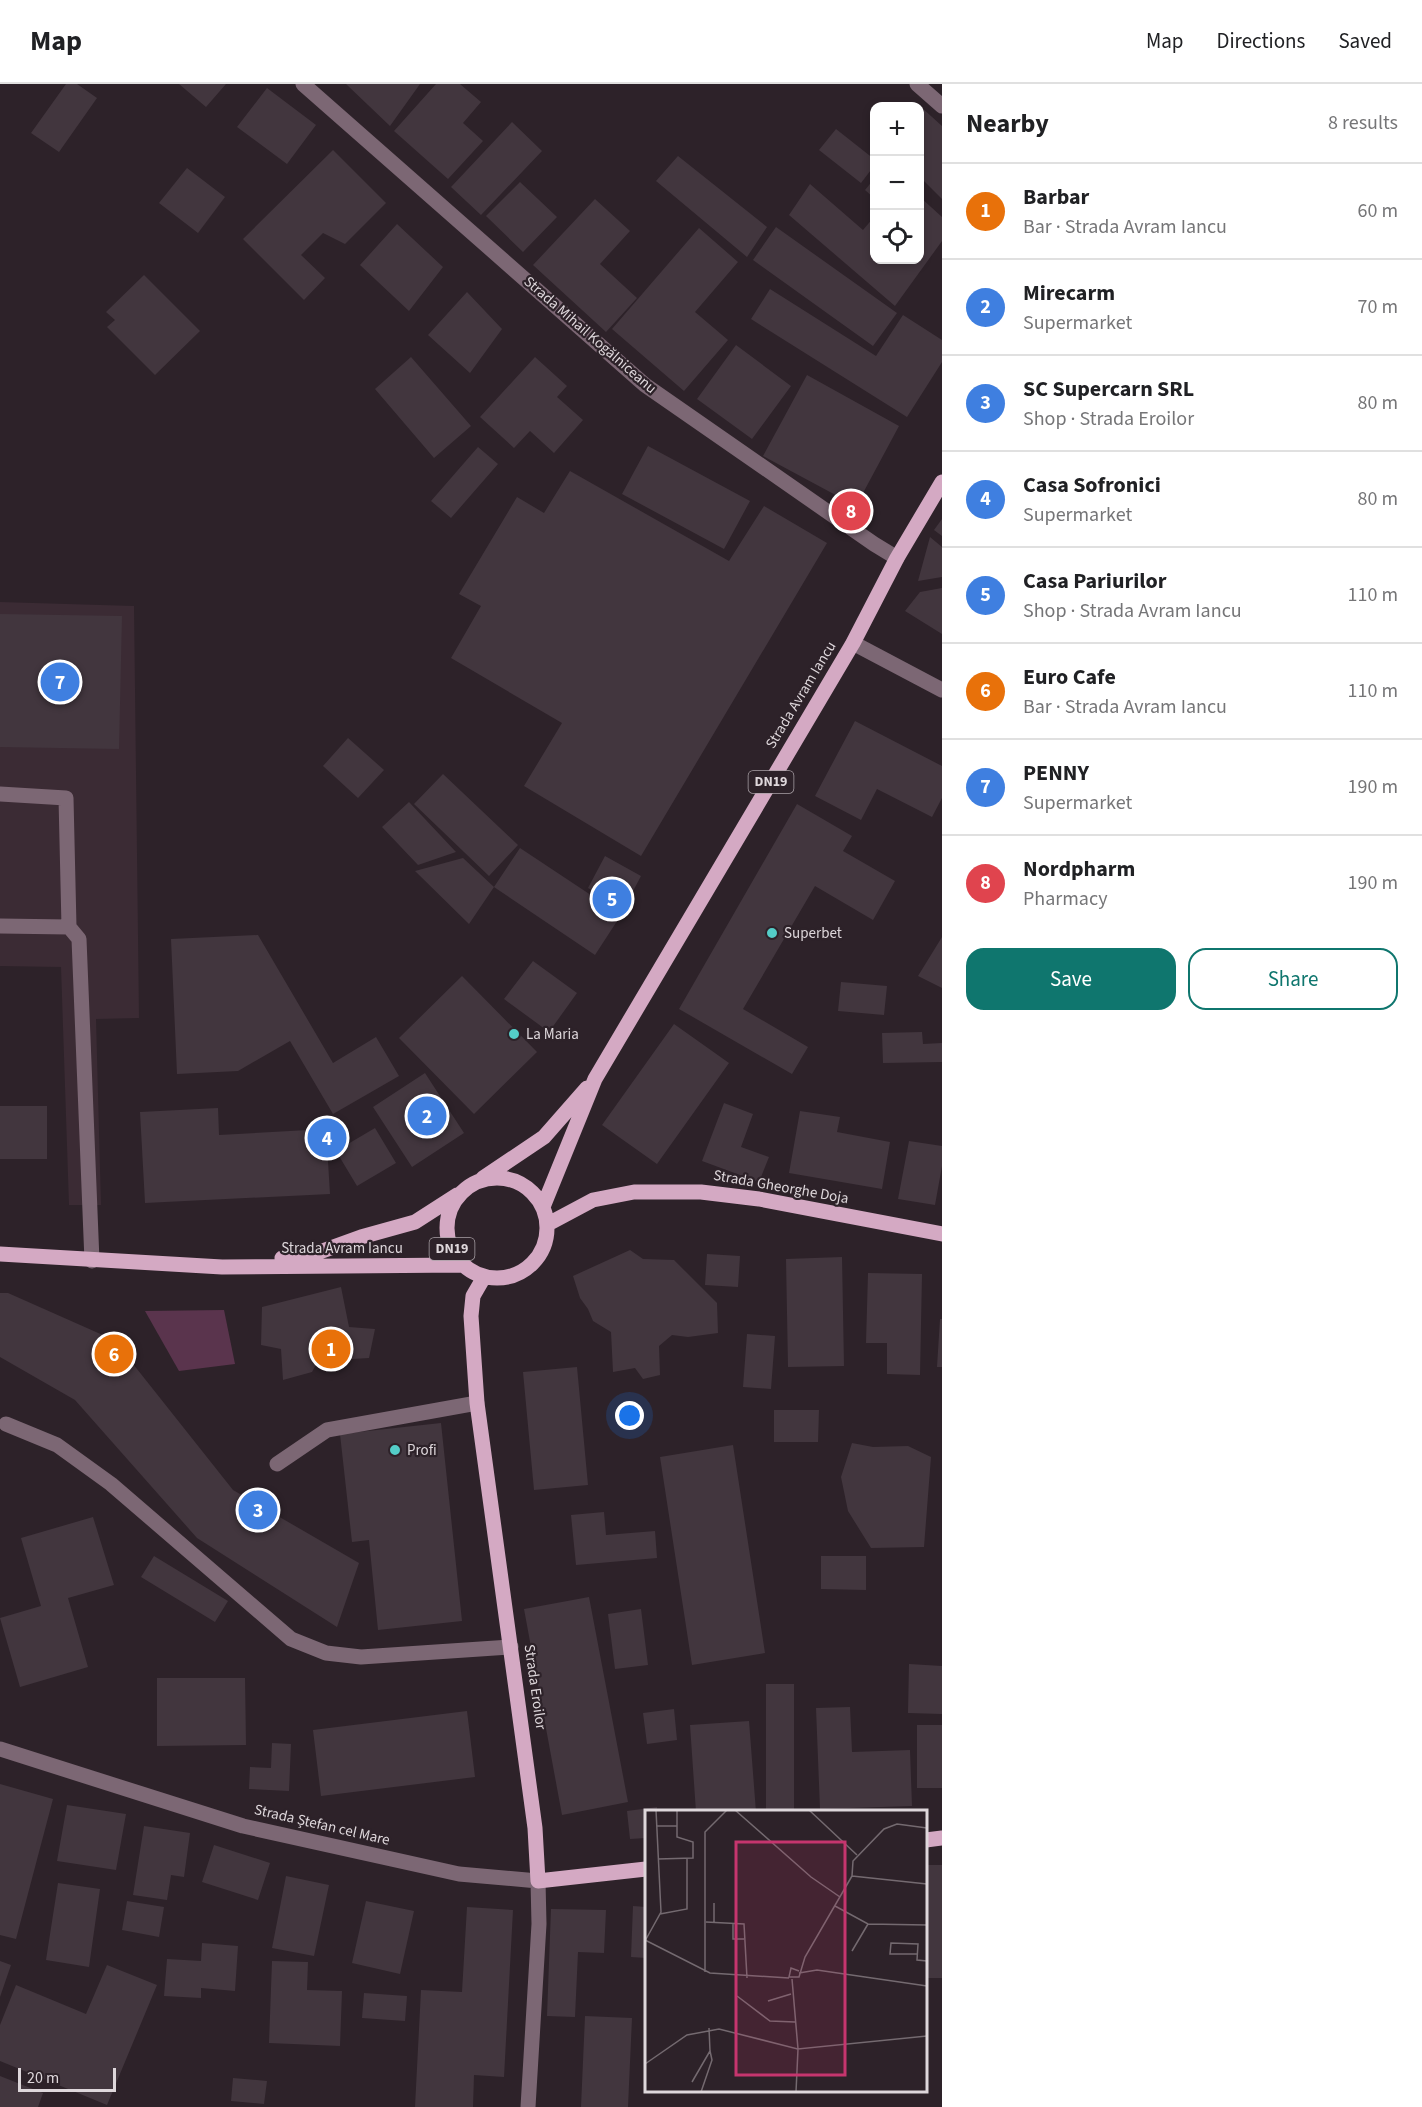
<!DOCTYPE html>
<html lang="en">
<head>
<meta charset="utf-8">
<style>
	body { margin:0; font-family:"Source Sans 3",sans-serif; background:#f6f6f6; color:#202124 }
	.controls { position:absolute; right:18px; top:18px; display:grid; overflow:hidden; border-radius:12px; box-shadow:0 3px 9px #0003 }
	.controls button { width:54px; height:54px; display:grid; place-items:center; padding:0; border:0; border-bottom:2px solid #e0e0e0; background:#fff; color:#202124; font:30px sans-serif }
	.scale { position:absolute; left:18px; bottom:15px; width:98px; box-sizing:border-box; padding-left:6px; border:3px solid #ded7db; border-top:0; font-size:16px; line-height:21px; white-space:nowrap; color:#ded7db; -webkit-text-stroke:4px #2d2229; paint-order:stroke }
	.you { position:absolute; left:630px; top:1332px; width:21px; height:21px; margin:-15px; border:4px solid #fff; border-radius:50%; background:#1a73e8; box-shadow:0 0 0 9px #1a73e833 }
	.badge { display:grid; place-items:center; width:39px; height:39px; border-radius:50%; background:#0f766e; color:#fff; font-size:20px; font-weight:700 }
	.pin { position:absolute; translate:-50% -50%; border:3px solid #fff; box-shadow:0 2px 6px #0006 }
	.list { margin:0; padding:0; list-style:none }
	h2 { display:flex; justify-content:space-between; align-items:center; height:78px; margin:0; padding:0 24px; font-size:26px }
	h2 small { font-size:20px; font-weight:400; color:#757577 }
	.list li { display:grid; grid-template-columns:39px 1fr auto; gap:18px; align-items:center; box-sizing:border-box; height:96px; padding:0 24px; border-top:2px solid #e0e0e0 }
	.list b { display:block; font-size:22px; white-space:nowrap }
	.list p { margin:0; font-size:20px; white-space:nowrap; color:#757577 }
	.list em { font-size:20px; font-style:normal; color:#757577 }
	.actions { display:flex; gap:12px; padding:18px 24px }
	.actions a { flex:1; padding:14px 0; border:2px solid #0f766e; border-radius:18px; text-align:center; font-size:21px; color:#0f766e }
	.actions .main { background:#0f766e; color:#fff }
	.icon { flex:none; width:33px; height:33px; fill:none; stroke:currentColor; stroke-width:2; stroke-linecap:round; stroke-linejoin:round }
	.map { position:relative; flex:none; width:942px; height:2023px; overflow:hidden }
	header { display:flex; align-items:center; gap:36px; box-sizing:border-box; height:84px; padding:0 30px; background:#fff; border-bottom:2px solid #e0e0e0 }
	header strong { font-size:28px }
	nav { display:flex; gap:33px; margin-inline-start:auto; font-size:21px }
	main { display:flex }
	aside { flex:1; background:#fff }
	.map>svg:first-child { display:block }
	.built { fill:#3b2b34 }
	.green { fill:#5a344d }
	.building { fill:#42363e }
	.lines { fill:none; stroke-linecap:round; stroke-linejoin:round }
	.minor { stroke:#7c6774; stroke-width:15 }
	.major { stroke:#d4a9c3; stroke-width:15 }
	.poi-dot { fill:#54cdc8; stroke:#2d2229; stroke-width:2 }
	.labels { text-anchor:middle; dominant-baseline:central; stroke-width:4.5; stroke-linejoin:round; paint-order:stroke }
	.shield { fill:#2d2229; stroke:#a9a1a6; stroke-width:1.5 }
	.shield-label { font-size:14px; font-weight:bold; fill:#ded7db }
	.street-label { font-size:15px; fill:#ded7db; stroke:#2d2229 }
	.poi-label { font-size:15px; fill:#ded7db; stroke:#2d2229; text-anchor:start }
	.inset-road { fill:none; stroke:#746a70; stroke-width:1.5 }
	.view { fill:#c6356e; fill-opacity:0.15; stroke:#c6356e; stroke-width:3 }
	.inset-edge { fill:none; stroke:#ded7db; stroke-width:3 }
</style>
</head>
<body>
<header>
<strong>Map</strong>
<nav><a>Map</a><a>Directions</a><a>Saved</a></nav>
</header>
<main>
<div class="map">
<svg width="942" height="2023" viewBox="0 0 942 2023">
	<rect width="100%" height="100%" fill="#2d2229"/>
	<!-- built -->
	<path class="built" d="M0 518 134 522 139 934 96 935 101 1121H69L61 883 0 882Z"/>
	<!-- green -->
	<path class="green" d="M224 1226 235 1280 179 1287 145 1227Z"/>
	<!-- building -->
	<path class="building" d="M66 0H77L97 14 59 68 31 49Z
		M179 0H226L206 23Z
		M346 0H420L390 42Z
		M436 0H460L481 18 463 39 483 57 448 95 394 47Z
		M267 4 316 41 287 80 237 43Z
		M921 23 942 42V115L920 93V25Z
		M512 38 542 67 481 131 451 103Z
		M836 45 874 75V82L861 99 819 66Z
		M333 66 386 119 345 160 323 149 301 171 325 194 304 216 243 155Z
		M678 72 767 143 747 173 656 97Z
		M187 84 225 113 198 149 159 119Z
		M874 95V114L865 106Z
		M520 98 557 133 523 168 486 132Z
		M810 100 863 146 874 133V176H920V113L942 133V157L895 222 789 131Z
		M595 115 630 147 600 180 637 214 606 248 533 181Z
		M397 140 443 183 409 227 360 181Z
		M776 143 897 229 873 262 753 176Z
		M699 144 738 178 695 228 728 256 684 307 612 245Z
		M144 191 200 247 155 291 107 243 115 236 106 228Z
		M770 205 876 272 903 231 942 256V278L907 333 751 235Z
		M467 208 502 245 470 289 428 251Z
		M736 261 791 302 752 355 697 315Z
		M411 273 471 342 434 374 375 305Z
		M535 273 567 302 557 313 583 336 554 369 530 347 514 364 480 333Z
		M807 291 899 342 856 422 763 372Z
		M648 362 750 417 724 465 622 410Z
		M478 363 498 380 451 434 431 417Z
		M570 387 729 477 764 422 827 459 641 772 524 702 562 639 451 574 481 522 459 510 517 413 544 429Z
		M942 435V452L934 446Z
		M930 453 942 463V493L918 497Z
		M942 504V550L905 527 920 508Z
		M0 530 122 532 119 665 0 663Z
		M855 637 942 682V714L932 733 877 705 861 736 815 712Z
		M348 654 384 686 358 714 323 682Z
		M443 690 518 761 489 792 414 720Z
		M409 718 456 768 418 781 382 743Z
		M797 720 852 752 843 767 895 797 873 836 815 802 743 925 808 963 792 990 679 925Z
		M520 764 621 831 595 871 494 803 469 840 415 787 463 774 494 803Z
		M605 772 641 792 624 824 588 804Z
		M258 851 333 979 376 953 399 992 333 1030 290 957 238 987 177 990 171 855Z
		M942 853V904L918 892Z
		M533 877 577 909 549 948 504 915Z
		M462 892 537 968 474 1030 399 954Z
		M841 898 887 902 884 931 838 927Z
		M674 940 729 979 657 1080 602 1041Z
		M922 948 923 960 942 959V978L883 979 882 949Z
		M425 989 464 1049 412 1083 373 1023Z
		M724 1019 753 1030 741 1063 769 1073 759 1098 702 1077Z
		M0 1022H47V1075H0Z
		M218 1024 219 1051 326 1045 330 1110 145 1119 140 1028Z
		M800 1027 840 1033 837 1048 890 1058 882 1105 789 1089Z
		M375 1044 396 1079 357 1102 336 1067Z
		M909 1057 942 1062V1082L935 1121 898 1115Z
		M630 1166 643 1175 674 1176 717 1219 718 1249 688 1253 672 1251 659 1262 660 1291 643 1295 635 1284 613 1288 611 1248 593 1237 588 1225 580 1214 573 1192Z
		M707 1170 740 1172 738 1203 705 1201Z
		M842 1173 844 1282 788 1283 786 1175Z
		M868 1189 922 1190 920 1291 887 1290V1259H866Z
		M341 1203 349 1243 375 1245 369 1274 318 1277 312 1288 283 1296 281 1265 261 1261 262 1223Z
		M0 1209H8L114 1256 233 1406 359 1479 337 1543 197 1454 75 1316 0 1273Z
		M940 1235H942V1283H937Z
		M747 1250 775 1252 771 1305 743 1303Z
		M577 1283 588 1401 534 1406 523 1288Z
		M774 1326H819L818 1358H774Z
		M441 1339 462 1537 378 1546 369 1456 352 1458 340 1350Z
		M852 1359 873 1363 908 1362 931 1373 924 1463 871 1464 848 1427 841 1393Z
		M733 1361 765 1569 692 1581 660 1373Z
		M604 1428 606 1451 655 1447 657 1474 576 1481 571 1431Z
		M93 1433 114 1501 68 1514 88 1583 20 1603 0 1534 41 1522 21 1454Z
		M154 1472 228 1517 215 1538 141 1493Z
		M821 1472H866V1506L821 1505Z
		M589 1513 628 1718 562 1731 524 1525Z
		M641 1525 648 1581 615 1585 608 1530Z
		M909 1580 942 1582V1630L908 1629Z
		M157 1594H245L246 1661 157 1662Z
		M766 1600H794V1728H766Z
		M850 1623 852 1668 910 1666 912 1722 820 1725 816 1624Z
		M674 1625 677 1656 647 1660 643 1629Z
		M467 1627 475 1693 321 1712 313 1646Z
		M749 1637 756 1728H696L690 1641Z
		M917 1641H942V1704H917Z
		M272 1659 291 1660 289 1707 249 1705 250 1683 271 1684Z
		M0 1700 53 1715 16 1855 0 1851Z
		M67 1721 126 1730 116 1786 57 1777Z
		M657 1723V1728H646V1754L630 1755 627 1727Z
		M144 1742 190 1749 184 1793 171 1791 167 1816 133 1811Z
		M214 1761 270 1779 258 1816 202 1798Z
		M926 1781H942V1894H926Z
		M286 1792 329 1801 314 1872 272 1864Z
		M58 1799 100 1805 89 1883 46 1876Z
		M127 1817 164 1823 159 1853 122 1846Z
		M366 1817 414 1827 400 1890 352 1879Z
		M633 1822 646 1823V1874L631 1873Z
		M467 1823 513 1826 504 1993 474 1991 473 2023H415L421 1906 462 1908Z
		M551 1825 606 1826 604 1869 578 1868 575 1933 547 1932Z
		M202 1859 238 1862 235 1907 201 1904V1914L164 1912 167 1875 201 1877Z
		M0 1877 11 1881 0 1913Z
		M272 1877 308 1878 307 1906 342 1907 340 1962 269 1959Z
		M107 1881 157 1901 107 2021 0 1977V1941L16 1901 86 1930Z
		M364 1909 407 1912 405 1937 362 1934Z
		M585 1932 632 1934 628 2023H581Z
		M0 1992 43 2009 38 2023H0Z
		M233 1994 267 1997 264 2020 231 2017Z"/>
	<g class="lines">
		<!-- minor -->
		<path class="minor" d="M303 0 645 301 874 460 897 474
			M917 0 942 22
			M853 559 942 606
			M0 710 66 714 69 843 79 855 92 1177
			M0 842 69 843
			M6 1340 57 1361 111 1400 291 1555 326 1569 361 1573 511 1563
			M277 1380 327 1346 477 1319
			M0 1665 243 1742 459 1790 538 1797 539 1840 528 2023"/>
		<!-- major -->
		<path class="major" d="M483 1094 544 1053 587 1004
			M447 1144a50 50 0 1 1 100 0a50 50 0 1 1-100 0Z
			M543 1123 595 995 853 559 897 474 942 398
			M548 1140 593 1116 634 1108H701L759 1115 942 1150
			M0 1170 222 1183 462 1181
			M282 1174 314 1170 361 1153 415 1138 457 1111
			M484 1193 473 1212 471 1232 477 1319 535 1744 538 1797 646 1785
			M926 1756 942 1754"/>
	</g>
	<!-- markers -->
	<g class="poi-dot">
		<circle cx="772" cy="849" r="6"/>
		<circle cx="514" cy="950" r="6"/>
		<circle cx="395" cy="1366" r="6"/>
	</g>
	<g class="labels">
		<!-- shield labels -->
		<g class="shield">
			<rect x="748.5" y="687" width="45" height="22" rx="4.5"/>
			<rect x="429.5" y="1154" width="45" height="22" rx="4.5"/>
		</g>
		<g class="shield-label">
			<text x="771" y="698">DN19</text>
			<text x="452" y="1165">DN19</text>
		</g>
		<!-- street labels -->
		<g class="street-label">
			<text transform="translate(590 251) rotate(41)">Strada Mihail Kogălniceanu</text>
			<text transform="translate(801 611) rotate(-59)">Strada Avram Iancu</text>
			<text transform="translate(781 1103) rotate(10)">Strada Gheorghe Doja</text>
			<text x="342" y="1164">Strada Avram Iancu</text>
			<text transform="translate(535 1603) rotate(82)">Strada Eroilor</text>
			<text transform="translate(322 1741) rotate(13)">Strada Ștefan cel Mare</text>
		</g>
		<!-- poi labels -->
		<g class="poi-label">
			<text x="784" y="849">Superbet</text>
			<text x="526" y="950">La Maria</text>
			<text x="407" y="1366">Profi</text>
		</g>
	</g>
	<!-- overview -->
	<g transform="translate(645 1726)">
		<rect width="282" height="282" fill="#2d2229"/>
		<path class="inset-road" d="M90 0 166 67 195 87M164 0 212 45M12 16H32M13 49 48 48V32L32 27V0M207 66 208 51 239 19 252 14 282 18M207 66 282 74M190 96 223 114 282 115M15 104 42 99V48M61 112 99 114 102 168M69 113V93M88 114V129H99M0 130 65 163 144 168M0 131 16 102 11 0M207 141 223 114M272 144H245L246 133 273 134 272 150 282 151M154 161 146 158 144 167H154L160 147 207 66M60 162V22L82 0M154 163 172 160 282 176M147 169 153 239 282 226M92 186 125 211 150 212M123 191 146 184M0 254 42 225 74 219 153 239 151 282M47 272 65 241 64 218M56 282 67 250 65 241"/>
		<path class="view" d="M91 32H200V265H91Z"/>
		<rect width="282" height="282" class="inset-edge"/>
	</g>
</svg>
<div class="controls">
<button>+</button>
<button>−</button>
<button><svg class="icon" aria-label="locate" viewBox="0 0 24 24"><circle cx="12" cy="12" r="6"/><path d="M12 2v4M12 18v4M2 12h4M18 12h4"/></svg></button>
</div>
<div class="scale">20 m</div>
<div class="you"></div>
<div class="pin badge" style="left:331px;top:1265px;background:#e8710a">1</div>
<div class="pin badge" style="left:427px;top:1032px;background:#3f7fe0">2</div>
<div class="pin badge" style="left:258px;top:1426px;background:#3f7fe0">3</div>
<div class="pin badge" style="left:327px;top:1054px;background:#3f7fe0">4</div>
<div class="pin badge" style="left:612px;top:815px;background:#3f7fe0">5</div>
<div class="pin badge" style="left:114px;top:1270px;background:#e8710a">6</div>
<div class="pin badge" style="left:60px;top:598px;background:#3f7fe0">7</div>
<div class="pin badge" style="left:851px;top:427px;background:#e0444e">8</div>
</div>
<aside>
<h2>Nearby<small>8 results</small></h2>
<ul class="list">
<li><span class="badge" style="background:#e8710a">1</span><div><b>Barbar</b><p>Bar · Strada Avram Iancu</p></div><em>60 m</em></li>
<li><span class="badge" style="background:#3f7fe0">2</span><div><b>Mirecarm</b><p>Supermarket</p></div><em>70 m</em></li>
<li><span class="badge" style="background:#3f7fe0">3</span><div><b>SC Supercarn SRL</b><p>Shop · Strada Eroilor</p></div><em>80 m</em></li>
<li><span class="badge" style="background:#3f7fe0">4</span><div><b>Casa Sofronici</b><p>Supermarket</p></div><em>80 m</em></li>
<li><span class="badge" style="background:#3f7fe0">5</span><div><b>Casa Pariurilor</b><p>Shop · Strada Avram Iancu</p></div><em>110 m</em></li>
<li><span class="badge" style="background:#e8710a">6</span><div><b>Euro Cafe</b><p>Bar · Strada Avram Iancu</p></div><em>110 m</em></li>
<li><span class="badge" style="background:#3f7fe0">7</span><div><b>PENNY</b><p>Supermarket</p></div><em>190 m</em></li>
<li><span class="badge" style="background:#e0444e">8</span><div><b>Nordpharm</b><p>Pharmacy</p></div><em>190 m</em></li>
</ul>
<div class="actions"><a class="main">Save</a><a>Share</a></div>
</aside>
</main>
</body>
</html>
